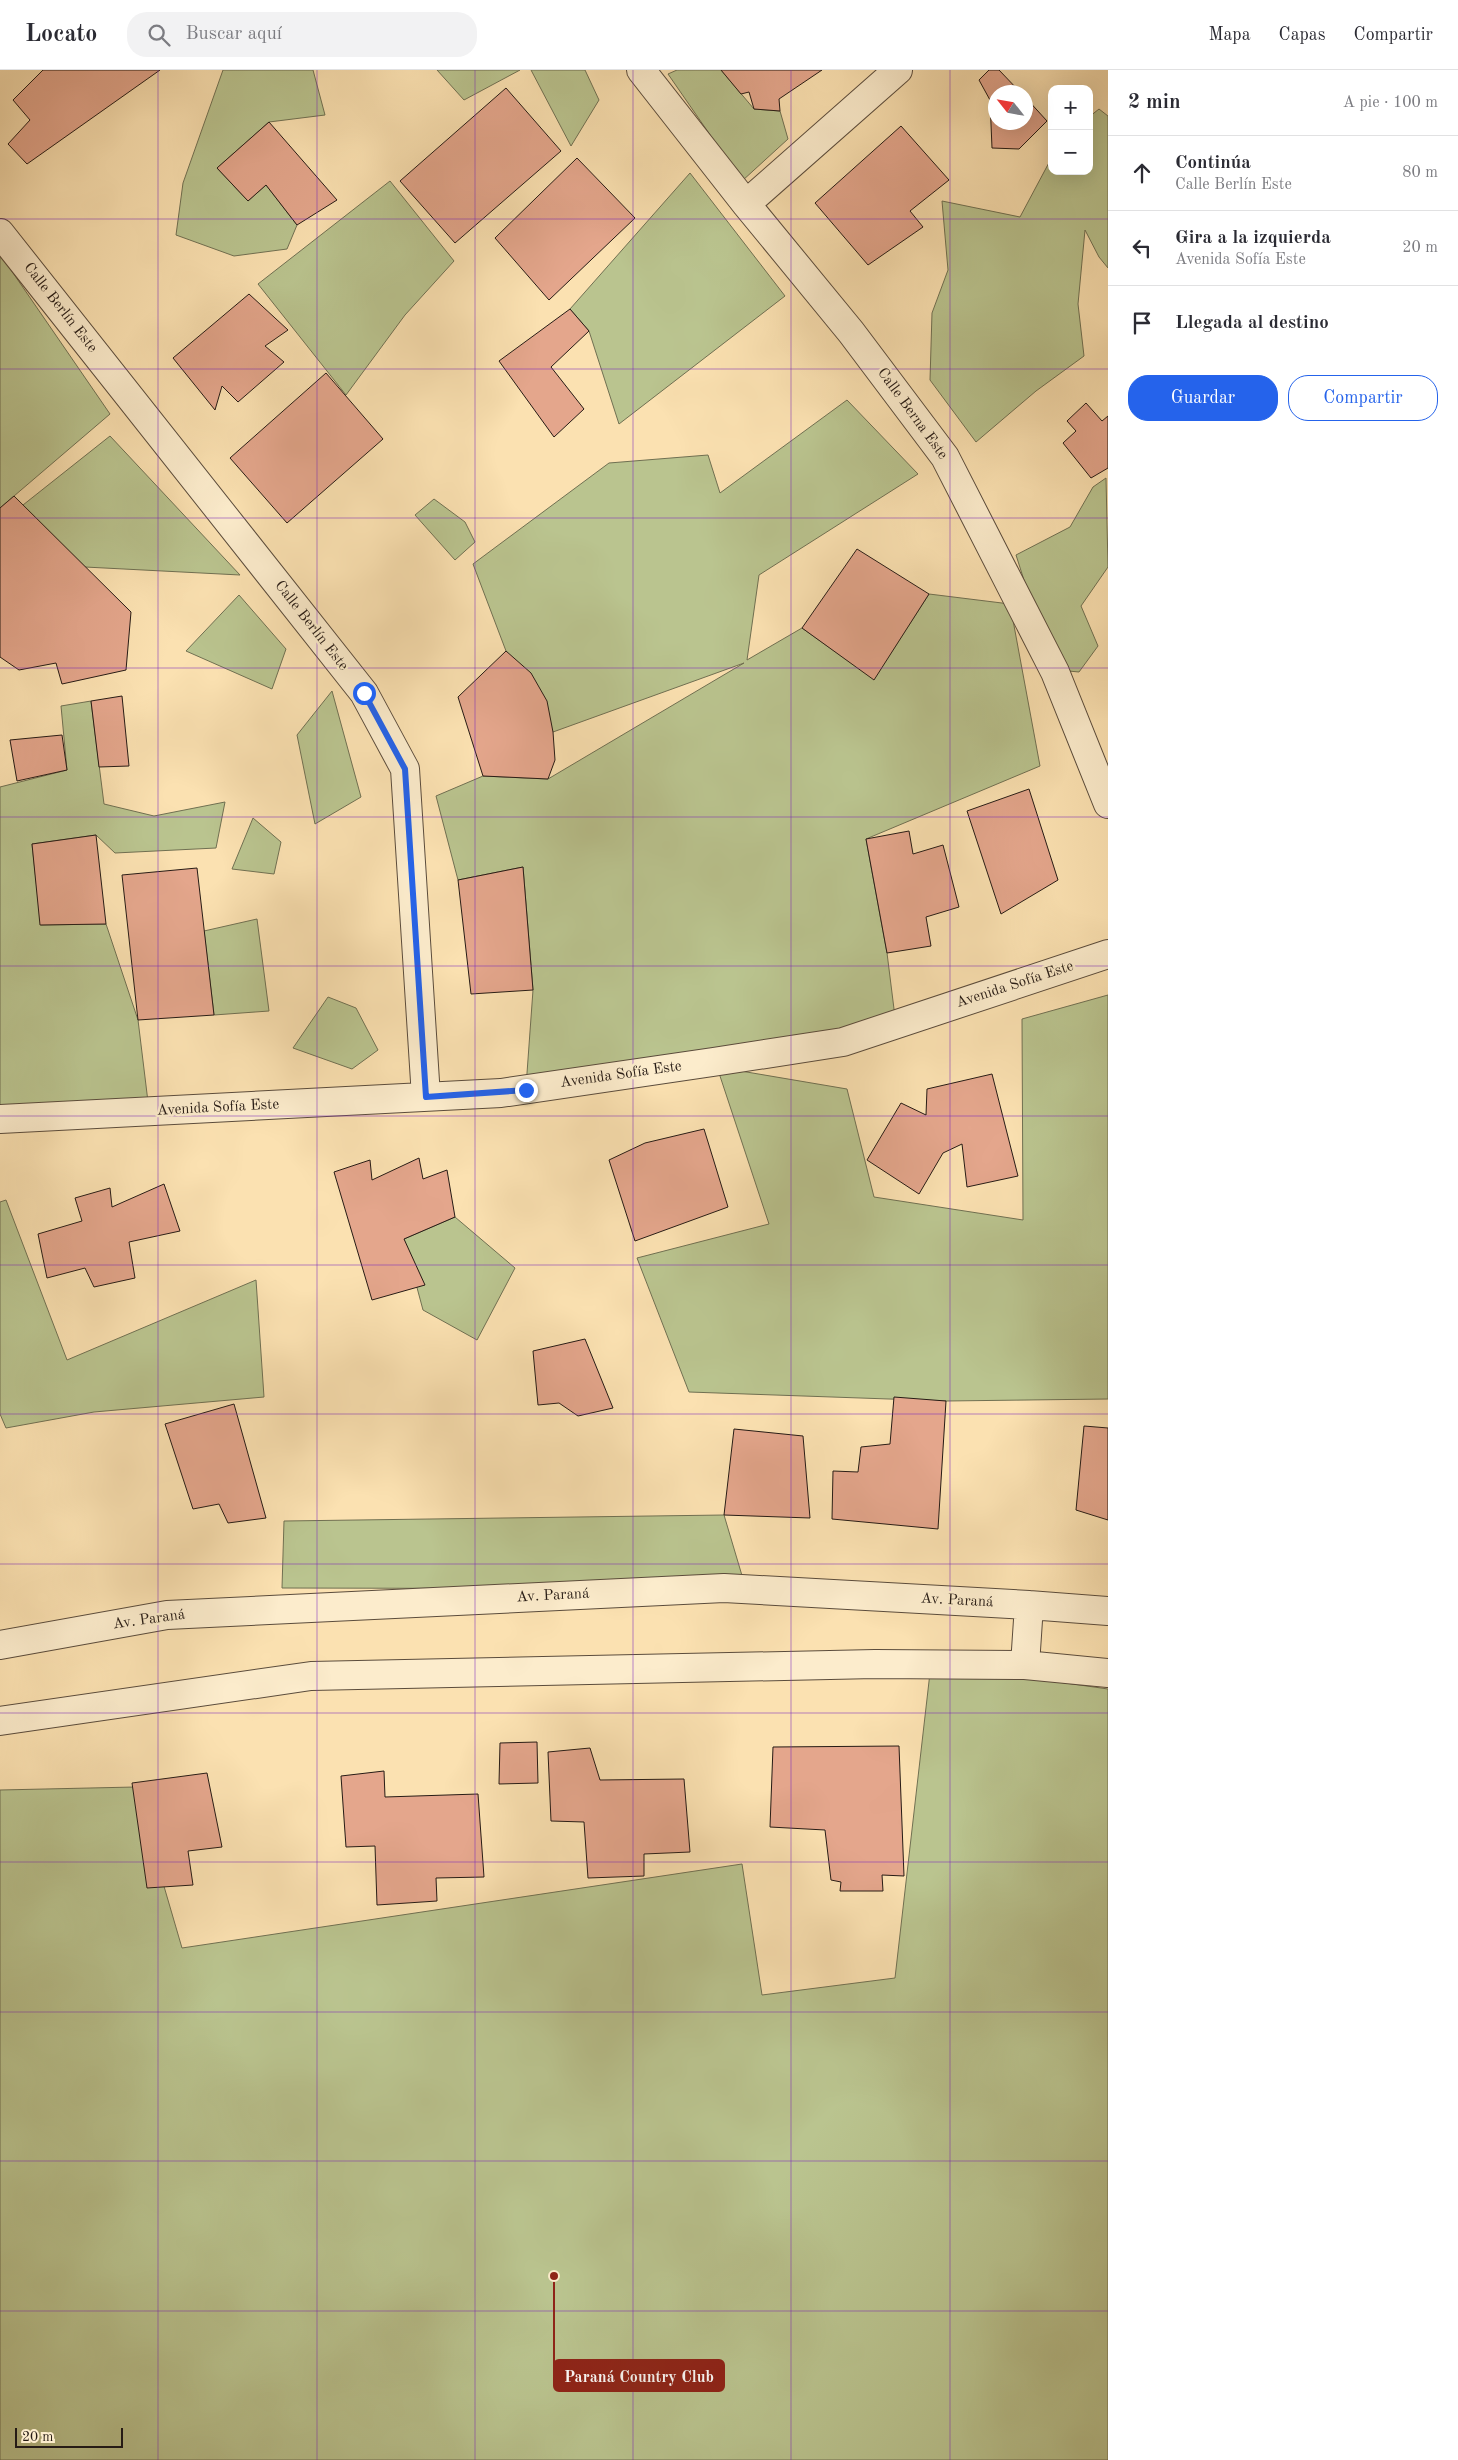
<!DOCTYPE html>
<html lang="es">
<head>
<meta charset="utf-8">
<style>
	body { margin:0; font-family:"Old Standard TT",serif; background:#f2f2f3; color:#2b2b33 }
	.controls { position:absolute; right:15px; top:15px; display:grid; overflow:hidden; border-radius:10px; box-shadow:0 5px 20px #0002 }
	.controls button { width:45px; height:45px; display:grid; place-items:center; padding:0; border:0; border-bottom:1px solid #e1e1e2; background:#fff; color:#2b2b33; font:25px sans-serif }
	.compass { position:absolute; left:988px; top:15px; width:45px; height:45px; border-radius:50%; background:#fff; box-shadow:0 5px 20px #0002; rotate:301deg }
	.scale { position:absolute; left:15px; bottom:12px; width:108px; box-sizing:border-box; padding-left:5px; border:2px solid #261b15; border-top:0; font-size:14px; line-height:18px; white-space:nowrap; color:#261b15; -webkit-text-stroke:4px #fceccc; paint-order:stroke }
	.stop { position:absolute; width:15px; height:15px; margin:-11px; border:4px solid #2563eb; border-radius:50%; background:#fff }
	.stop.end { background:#2563eb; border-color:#fff; box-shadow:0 1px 5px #0008 }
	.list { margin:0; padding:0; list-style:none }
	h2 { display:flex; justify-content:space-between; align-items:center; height:65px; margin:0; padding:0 20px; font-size:21px }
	h2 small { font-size:16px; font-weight:400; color:#7c7c81 }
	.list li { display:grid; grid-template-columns:32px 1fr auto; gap:15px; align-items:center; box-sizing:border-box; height:75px; padding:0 20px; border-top:1px solid #e1e1e2 }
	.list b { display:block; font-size:19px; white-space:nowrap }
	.list p { margin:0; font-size:16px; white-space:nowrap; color:#7c7c81 }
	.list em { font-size:16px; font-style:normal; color:#7c7c81 }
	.actions { display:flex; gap:10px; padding:15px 20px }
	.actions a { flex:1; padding:11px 0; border:1px solid #2563eb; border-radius:20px; text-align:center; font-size:18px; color:#2563eb }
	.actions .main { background:#2563eb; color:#fff }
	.icon { flex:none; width:28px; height:28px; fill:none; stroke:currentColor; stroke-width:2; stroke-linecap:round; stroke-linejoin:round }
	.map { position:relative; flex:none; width:1108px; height:2390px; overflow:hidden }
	header { display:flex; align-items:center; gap:30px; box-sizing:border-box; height:70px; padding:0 25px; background:#fff; border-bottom:1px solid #e1e1e2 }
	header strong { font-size:24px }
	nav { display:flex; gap:28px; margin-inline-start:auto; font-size:18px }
	.search { width:350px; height:45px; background:#f2f2f3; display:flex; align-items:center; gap:12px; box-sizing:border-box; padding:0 18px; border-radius:20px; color:#7c7c81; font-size:19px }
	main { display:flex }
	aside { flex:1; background:#fff }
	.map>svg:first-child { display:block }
	.green { fill:#bac48f; stroke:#707052 }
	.building { fill:#e4a68c; stroke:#261b15 }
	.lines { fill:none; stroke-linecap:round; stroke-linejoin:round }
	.minor-casing { stroke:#5b4c3c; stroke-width:30 }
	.tertiary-casing { stroke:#5b4c3c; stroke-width:30 }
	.minor { stroke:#fceccc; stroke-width:28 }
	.tertiary { stroke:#fceccc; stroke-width:28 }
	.route { stroke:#2563eb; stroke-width:6 }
	.grid { fill:none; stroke:#7b2cbf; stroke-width:1; stroke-opacity:0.55 }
	.labels { text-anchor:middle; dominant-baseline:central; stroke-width:5; stroke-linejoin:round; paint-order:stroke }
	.street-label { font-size:15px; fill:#261b15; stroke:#fceccc }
	.leader { fill:none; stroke:#8f2418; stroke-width:2 }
	.callout-dot { fill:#8f2418; stroke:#fceccc; stroke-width:2 }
	.callout { fill:#8f2418; stroke:#8f2418; stroke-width:2 }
	.callout-label { font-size:16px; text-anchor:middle; font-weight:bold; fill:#fff }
</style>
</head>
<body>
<header>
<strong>Locato</strong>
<div class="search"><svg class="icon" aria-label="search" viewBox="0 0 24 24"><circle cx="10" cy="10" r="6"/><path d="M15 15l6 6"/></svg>Buscar aquí</div>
<nav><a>Mapa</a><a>Capas</a><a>Compartir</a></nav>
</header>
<main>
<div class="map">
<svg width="1108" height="2390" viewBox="0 0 1108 2390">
	<rect width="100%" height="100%" fill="#fbe1b1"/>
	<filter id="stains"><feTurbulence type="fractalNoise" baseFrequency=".004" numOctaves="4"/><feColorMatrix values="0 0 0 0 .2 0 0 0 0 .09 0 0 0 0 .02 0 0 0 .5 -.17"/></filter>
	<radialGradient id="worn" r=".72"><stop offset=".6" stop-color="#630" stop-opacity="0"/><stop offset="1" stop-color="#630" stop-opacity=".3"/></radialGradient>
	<!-- green -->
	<path class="green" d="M223 0H313L325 45 269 52 217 98 248 131 266 115 297 155 287 179 234 186 176 165 183 113Z
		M437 0H520L464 30Z
		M531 0H585L599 30 571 76Z
		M677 0H721L754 39 780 41 788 69 742 111 668 4Z
		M1099 39 1108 46V198L1099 187 1085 160 1078 234 1084 286 1036 321 976 372 930 310 932 243 948 200 942 131 1020 147 1052 87V101H1089V47Z
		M690 103 785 226 619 354 589 261 570 239Z
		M390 111 454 191 405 245 346 325 258 214Z
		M0 184 110 344 0 438Z
		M847 330 918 404 759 505 747 590 802 558 874 609 929 524 1010 534 1040 696 866 769 887 883 896 955 526 1017 533 920 523 797 458 810 436 726 483 706 548 709 744 593 553 662 506 581 473 494 609 393 708 385 720 423Z
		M110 366 240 505 85 497 23 435Z
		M1106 408 1108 497 1081 536 1098 576 1079 602 1058 600 1037 551 1016 485 1070 457 1093 417Z
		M434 429 465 452 475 472 455 490 415 445Z
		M239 525 286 579 272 619 186 581Z
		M332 621 361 727 315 754 297 665Z
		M91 631 104 734 154 746 225 732 216 778 115 783 96 765 32 774 41 855 106 854 138 950 149 1040 0 1049V717L67 700 61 636Z
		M253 748 281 772 274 804 232 799Z
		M257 849 269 941 214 945 204 861Z
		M1108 925V1329L946 1331 689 1322 637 1188 769 1154 717 997 847 1019 874 1127 1023 1150 1022 949Z
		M328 927 356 938 378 980 352 999 293 978Z
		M6 1130 67 1290 256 1210 264 1327 94 1342 6 1358 0 1344V1132Z
		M455 1147 515 1198 477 1270 423 1240 404 1169Z
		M724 1445 746 1519 282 1518 284 1451Z
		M931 1594 1108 1619V2390H0V1720L135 1717 182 1878 742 1794 762 1925 895 1908Z"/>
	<!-- building -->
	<path class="building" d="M43 0H160L27 94 8 74 30 50 13 30Z
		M721 0H822L779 29 780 41 754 39 749 22 741 24Z
		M989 0H999L1020 22H996V52H1026V28L1047 51 1019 79 992 78 990 30 979 10Z
		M506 18 561 81 455 173 400 111Z
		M269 52 337 130 297 155 266 115 248 131 217 98Z
		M901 56 949 110 910 141 923 157 868 195 815 133Z
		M577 88 635 148 549 230 495 168Z
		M249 224 288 260 265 276 284 292 238 332 222 316 215 340 173 288Z
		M570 239 589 261 551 297 584 339 554 367 499 291Z
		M326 303 383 369 287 453 230 388Z
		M1086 333 1102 351 1108 346V398L1091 408 1063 373 1076 361 1067 351Z
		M14 426 131 542 126 600 62 614 56 593 19 600 0 587V438Z
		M857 479 929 524 874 610 802 558Z
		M506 581 531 603 547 631 553 662 555 690 548 709 483 706 458 627Z
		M122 626 129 696 99 697 91 631Z
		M62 665 67 700 17 711 10 670Z
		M1029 719 1058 810 1001 844 967 741Z
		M909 761 913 784 943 775 959 837 926 847 931 876 887 883 866 769Z
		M96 765 106 854 40 855 32 774Z
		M523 797 533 920 471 924 458 810Z
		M197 798 214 945 138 950 122 805Z
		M992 1004 1018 1106 967 1117 962 1074 943 1083 919 1124 867 1090 901 1033 926 1045 927 1019Z
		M704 1059 728 1137 635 1171 609 1090 645 1073Z
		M419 1088 423 1109 447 1100 455 1147 404 1169 425 1215 372 1230 334 1102 370 1090 372 1110Z
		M164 1114 180 1161 129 1172 135 1208 94 1217 85 1198 47 1208 38 1164 82 1151 75 1128 110 1118 112 1137Z
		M585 1269 613 1338 578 1346 559 1333 538 1335 533 1281Z
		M894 1327 946 1331 938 1459 832 1449 833 1401 858 1402 861 1377 890 1374Z
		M234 1334 266 1448 228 1453 219 1434 193 1439 165 1354Z
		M1084 1356 1108 1358V1450L1076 1440Z
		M734 1359 803 1366 810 1448 724 1445Z
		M537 1672 538 1713 499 1714 500 1673Z
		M899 1676 904 1806 882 1805 883 1821H840L841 1812 831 1810 825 1760 770 1757 773 1677Z
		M590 1678 600 1710 684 1709 690 1782 644 1784V1806L588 1808 584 1752 551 1751 548 1682Z
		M384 1701 385 1727 478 1724 484 1807 436 1808 437 1831 377 1835 375 1776 346 1777 341 1706Z
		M207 1703 222 1777 188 1781 193 1815 147 1818 132 1713Z"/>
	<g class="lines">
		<defs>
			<path id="minor" d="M641 0 746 134 851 262 945 387 1055 602 1108 734
				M746 134 898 0
				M0 163 364 623 405 699 426 1027
				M0 1049 501 1023 713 992 843 972 1108 884"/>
			<path id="tertiary" d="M0 1575 167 1545 724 1518 1029 1535 1108 1541
				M1025 1595 1029 1535
				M0 1651 311 1606 875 1594 1025 1595 1108 1603"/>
		</defs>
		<!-- minor casing -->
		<use href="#minor" class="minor-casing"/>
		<!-- tertiary casing -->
		<use href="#tertiary" class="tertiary-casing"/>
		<!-- minor -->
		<use href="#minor" class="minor"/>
		<!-- tertiary -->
		<use href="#tertiary" class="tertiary"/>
	</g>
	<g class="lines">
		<!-- route -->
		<path class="route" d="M364 623 405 699 426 1027 526 1020"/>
	</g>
	<!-- grid -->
	<path class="grid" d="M158 0V2390M317 0V2390M475 0V2390M633 0V2390M791 0V2390M950 0V2390M0 149H1108M0 299H1108M0 448H1108M0 598H1108M0 747H1108M0 896H1108M0 1046H1108M0 1195H1108M0 1344H1108M0 1494H1108M0 1643H1108M0 1792H1108M0 1942H1108M0 2091H1108M0 2241H1108"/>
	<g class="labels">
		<!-- street labels -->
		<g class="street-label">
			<text transform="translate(60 238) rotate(52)">Calle Berlín Este</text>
			<text transform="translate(912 344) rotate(54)">Calle Berna Este</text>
			<text transform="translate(311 556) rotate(52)">Calle Berlín Este</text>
			<text transform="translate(1015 915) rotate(-18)">Avenida Sofía Este</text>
			<text transform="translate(621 1005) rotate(-8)">Avenida Sofía Este</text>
			<text transform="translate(218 1038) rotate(-3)">Avenida Sofía Este</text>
			<text transform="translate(553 1526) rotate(-3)">Av. Paraná</text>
			<text transform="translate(957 1531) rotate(3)">Av. Paraná</text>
			<text transform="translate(149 1550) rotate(-8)">Av. Paraná</text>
		</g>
	</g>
	<!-- callouts -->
	<path class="leader" d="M554 2206L554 2306"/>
	<circle class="callout-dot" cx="554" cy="2206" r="5"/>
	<rect class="callout" x="554" y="2290" width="170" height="31" rx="5"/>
	<g class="callout-label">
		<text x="639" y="2312">Paraná Country Club</text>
	</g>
	<rect width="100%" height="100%" filter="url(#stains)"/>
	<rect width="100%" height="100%" fill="url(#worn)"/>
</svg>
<div class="controls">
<button>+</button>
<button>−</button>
</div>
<svg class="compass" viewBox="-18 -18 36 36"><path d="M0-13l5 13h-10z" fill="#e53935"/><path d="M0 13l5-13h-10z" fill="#7c7c81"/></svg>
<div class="scale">20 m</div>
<div class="stop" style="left:364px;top:623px"></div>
<div class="stop end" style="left:526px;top:1020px"></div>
</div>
<aside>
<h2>2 min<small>A pie · 100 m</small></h2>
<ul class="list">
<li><svg class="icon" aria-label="ahead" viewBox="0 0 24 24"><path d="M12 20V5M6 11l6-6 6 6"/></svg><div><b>Continúa</b><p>Calle Berlín Este</p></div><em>80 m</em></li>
<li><svg class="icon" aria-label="left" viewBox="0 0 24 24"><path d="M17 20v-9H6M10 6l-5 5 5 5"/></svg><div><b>Gira a la izquierda</b><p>Avenida Sofía Este</p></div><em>20 m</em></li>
<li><svg class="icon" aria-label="arrive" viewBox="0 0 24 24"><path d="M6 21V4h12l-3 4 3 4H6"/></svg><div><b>Llegada al destino</b></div></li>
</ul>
<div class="actions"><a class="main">Guardar</a><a>Compartir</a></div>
</aside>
</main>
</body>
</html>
